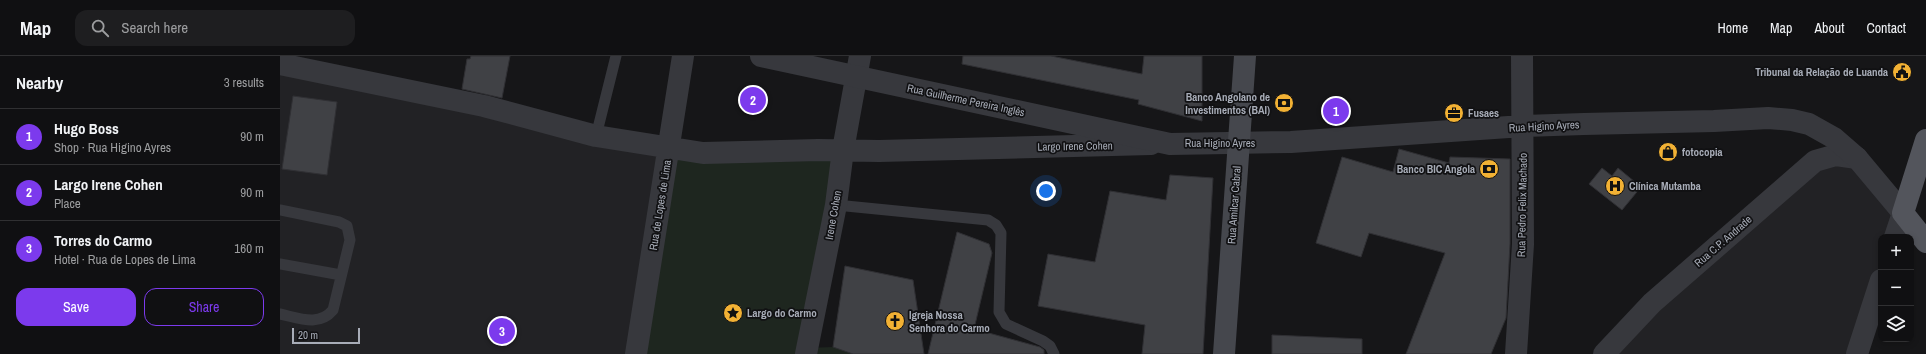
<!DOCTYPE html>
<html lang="en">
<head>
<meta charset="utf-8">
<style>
	body { margin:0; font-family:"Archivo Narrow",sans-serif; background:#1e1e20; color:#f1f3f6 }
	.controls { position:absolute; right:12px; bottom:12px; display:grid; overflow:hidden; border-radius:8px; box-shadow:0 2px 6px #0003 }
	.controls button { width:36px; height:36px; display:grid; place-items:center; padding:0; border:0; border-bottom:1px solid #303032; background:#101012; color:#f1f3f6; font:20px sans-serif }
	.scale { position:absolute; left:12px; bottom:10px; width:68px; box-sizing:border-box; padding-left:4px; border:2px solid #a8adb8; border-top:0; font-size:11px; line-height:14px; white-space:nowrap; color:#a8adb8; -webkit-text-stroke:3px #111113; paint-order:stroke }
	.you { position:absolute; left:766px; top:135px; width:14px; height:14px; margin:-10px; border:3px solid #fff; border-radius:50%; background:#1a73e8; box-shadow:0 0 0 6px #1a73e833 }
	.badge { display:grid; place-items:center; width:26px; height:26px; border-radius:50%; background:#7c3aed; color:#fff; font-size:13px; font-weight:700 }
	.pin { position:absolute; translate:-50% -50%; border:2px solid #fff; box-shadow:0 1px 4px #0006 }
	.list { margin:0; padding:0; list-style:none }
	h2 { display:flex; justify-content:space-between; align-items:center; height:52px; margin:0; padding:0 16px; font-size:17px }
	h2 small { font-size:13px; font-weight:400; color:#9c9d9f }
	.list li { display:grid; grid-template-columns:26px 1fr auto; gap:12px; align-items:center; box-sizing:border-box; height:56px; padding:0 16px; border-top:1px solid #303032 }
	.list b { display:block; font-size:15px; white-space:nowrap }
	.list p { margin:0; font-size:13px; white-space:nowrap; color:#9c9d9f }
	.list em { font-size:13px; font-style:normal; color:#9c9d9f }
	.actions { display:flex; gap:8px; padding:12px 16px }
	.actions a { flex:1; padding:9px 0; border:1px solid #7c3aed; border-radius:12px; text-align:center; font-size:14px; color:#7c3aed }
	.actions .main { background:#7c3aed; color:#fff }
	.icon { flex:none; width:22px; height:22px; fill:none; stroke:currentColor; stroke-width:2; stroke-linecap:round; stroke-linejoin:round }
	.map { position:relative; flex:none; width:1646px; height:298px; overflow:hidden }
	header { display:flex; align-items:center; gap:24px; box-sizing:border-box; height:56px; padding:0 20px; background:#101012; border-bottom:1px solid #303032 }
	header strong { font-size:19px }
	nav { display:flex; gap:22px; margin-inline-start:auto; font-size:14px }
	.search { width:280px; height:36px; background:#1e1e20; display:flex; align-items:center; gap:10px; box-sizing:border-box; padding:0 14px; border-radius:12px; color:#9c9d9f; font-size:15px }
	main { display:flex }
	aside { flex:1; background:#101012 }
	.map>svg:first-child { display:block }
	.built { fill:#222225 }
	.green { fill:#1e261f }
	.building { fill:#404145; stroke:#303034 }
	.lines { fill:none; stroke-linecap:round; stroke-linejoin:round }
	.service { stroke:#37383d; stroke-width:11 }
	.minor { stroke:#37383d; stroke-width:22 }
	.tertiary { stroke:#37383d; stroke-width:22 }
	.secondary { stroke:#45474d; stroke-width:22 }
	.primary { stroke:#53555c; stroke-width:22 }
	.labels { text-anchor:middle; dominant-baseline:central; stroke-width:3.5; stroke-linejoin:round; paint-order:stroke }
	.poi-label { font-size:11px; font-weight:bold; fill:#a8adb8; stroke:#111113; text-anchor:start }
	.street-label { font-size:11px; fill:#a8adb8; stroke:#111113 }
</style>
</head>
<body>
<header>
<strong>Map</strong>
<div class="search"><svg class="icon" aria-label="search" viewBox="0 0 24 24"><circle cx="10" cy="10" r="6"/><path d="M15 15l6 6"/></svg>Search here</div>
<nav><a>Home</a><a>Map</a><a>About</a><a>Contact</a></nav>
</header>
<main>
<aside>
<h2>Nearby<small>3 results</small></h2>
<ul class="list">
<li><span class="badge">1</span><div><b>Hugo Boss</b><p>Shop · Rua Higino Ayres</p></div><em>90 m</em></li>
<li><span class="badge">2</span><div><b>Largo Irene Cohen</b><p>Place</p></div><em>90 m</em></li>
<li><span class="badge">3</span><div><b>Torres do Carmo</b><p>Hotel · Rua de Lopes de Lima</p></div><em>160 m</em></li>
</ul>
<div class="actions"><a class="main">Save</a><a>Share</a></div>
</aside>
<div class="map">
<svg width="1646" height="298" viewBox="0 0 1646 298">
	<rect width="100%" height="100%" fill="#161618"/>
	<!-- built -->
	<path class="built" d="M0 8 389 91 356 298H0Z
		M1577 102 1623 157 1615 181H1601V224L1577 298H1324L1535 105Z"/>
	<!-- green -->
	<path class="green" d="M389 91 563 94 528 292 553 291 573 298H356Z"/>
	<!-- building -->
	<path class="building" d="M191 0H230L222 42 182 33 187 3H190Z
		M683 0H771L862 18 864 0H922V65L858 48 859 44 682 8Z
		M13 40 57 46 47 119 2 113Z
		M1119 93 1169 107 1170 101 1230 103V188L1226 262 1211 298H1126L1165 197 1089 177 1081 201 1036 187 1062 101 1113 116Z
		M1322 112 1332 120 1338 112 1361 131 1342 154 1309 128Z
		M890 119 933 122 923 298H862L865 269 758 250 768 198 815 206 830 135 886 144Z
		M677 176 709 188 712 197 694 273 760 291 764 294V298H648Z
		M565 210 633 224 644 298H573L553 291Z
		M992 279 1082 283V298H992Z"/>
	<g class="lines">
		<!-- service -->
		<path class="service" d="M316 80 336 0
			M556 149 708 164 716 169 721 177 719 256 726 268 763 285 770 290 774 298
			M0 154 59 166 67 170 70 184 53 254C39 271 19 262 0 258
			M0 208 61 219"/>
		<!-- minor -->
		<path class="minor" d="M0 8 204 50 316 80 423 97 538 94 599 95 871 88
			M1615 181 1623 157
			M356 298 403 0
			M526 298 556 149 563 94 580 0
			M1324 298 1372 247 1535 105 1556 99 1577 102
			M1577 298 1601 224"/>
		<!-- tertiary -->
		<path class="tertiary" d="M481 0 890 88 1011 86 1243 70 1304 68 1434 65 1488 62 1512 64 1529 68 1554 82 1577 102 1623 157
			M1236 298 1243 188 1242 0"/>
		<!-- secondary -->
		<path class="secondary" d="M944 298 965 0"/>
		<!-- primary -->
		<path class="primary" d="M1646 84 1623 157 1646 186"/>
	</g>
	<!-- icons -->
	<defs>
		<symbol id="civic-disc" viewBox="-11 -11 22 22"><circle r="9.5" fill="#f2b134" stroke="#111113"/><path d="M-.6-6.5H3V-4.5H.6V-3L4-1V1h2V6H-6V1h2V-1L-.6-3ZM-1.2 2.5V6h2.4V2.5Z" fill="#111"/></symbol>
		<symbol id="bank-disc" viewBox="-11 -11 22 22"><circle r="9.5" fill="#f2b134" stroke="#111113"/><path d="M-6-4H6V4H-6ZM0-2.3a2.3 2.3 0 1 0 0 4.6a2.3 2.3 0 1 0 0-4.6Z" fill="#111"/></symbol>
		<symbol id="office-disc" viewBox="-11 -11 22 22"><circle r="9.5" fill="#f2b134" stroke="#111113"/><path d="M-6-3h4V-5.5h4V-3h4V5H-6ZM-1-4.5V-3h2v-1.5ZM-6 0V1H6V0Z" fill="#111"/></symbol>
		<symbol id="shop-disc" viewBox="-11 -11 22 22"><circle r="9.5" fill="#f2b134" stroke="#111113"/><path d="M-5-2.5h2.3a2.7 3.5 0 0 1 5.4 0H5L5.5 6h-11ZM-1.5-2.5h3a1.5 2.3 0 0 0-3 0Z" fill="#111"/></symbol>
		<symbol id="hospital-disc" viewBox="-11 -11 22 22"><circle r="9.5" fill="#f2b134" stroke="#111113"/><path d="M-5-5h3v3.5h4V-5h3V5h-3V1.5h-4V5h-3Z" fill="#111"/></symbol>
		<symbol id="sight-disc" viewBox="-11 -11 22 22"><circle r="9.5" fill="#f2b134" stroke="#111113"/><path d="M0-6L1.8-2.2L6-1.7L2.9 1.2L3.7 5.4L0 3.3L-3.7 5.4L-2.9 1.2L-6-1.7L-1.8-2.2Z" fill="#111"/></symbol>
		<symbol id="church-disc" viewBox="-11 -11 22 22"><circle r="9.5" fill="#f2b134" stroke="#111113"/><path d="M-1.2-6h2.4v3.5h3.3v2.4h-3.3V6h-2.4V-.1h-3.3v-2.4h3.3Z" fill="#111"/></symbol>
	</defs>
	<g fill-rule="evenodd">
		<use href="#civic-disc" x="1611" y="5" width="22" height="22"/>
		<use href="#bank-disc" x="993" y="36" width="22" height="22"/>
		<use href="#office-disc" x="1163" y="46" width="22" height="22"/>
		<use href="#shop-disc" x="1377" y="85" width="22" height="22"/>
		<use href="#bank-disc" x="1198" y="102" width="22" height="22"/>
		<use href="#hospital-disc" x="1324" y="119" width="22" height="22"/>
		<use href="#sight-disc" x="442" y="246" width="22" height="22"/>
		<use href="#church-disc" x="604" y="254" width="22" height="22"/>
	</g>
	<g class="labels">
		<!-- poi labels -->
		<g class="poi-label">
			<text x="1608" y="16" text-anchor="end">Tribunal da Relação de Luanda</text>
			<text x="990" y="41" text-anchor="end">Banco Angolano de<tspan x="990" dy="13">Investimentos (BAI)</tspan></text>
			<text x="1188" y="57">Fusaes</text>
			<text x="1402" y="96">fotocopia</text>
			<text x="1195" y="113" text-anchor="end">Banco BIC Angola</text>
			<text x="1349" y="130">Clínica Mutamba</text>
			<text x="467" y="257">Largo do Carmo</text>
			<text x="629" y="259">Igreja Nossa<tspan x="629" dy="13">Senhora do Carmo</tspan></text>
		</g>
		<!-- street labels -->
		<g class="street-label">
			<text transform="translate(686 44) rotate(12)">Rua Guilherme Pereira Inglês</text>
			<text transform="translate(1264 70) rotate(-3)">Rua Higino Ayres</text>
			<text x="940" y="87">Rua Higino Ayres</text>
			<text transform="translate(795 90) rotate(-1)">Largo Irene Cohen</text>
			<text transform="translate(380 149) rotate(-81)">Rua de Lopes de Lima</text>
			<text transform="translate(954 149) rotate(-86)">Rua Amilcar Cabral</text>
			<text transform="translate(1242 149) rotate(-89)">Rua Pedro Felix Machado</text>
			<text transform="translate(553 159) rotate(-80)">Irene Cohen</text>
			<text transform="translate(1443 185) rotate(-41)">Rua C.P. Andrade</text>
		</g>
	</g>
</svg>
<div class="controls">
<button>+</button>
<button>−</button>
<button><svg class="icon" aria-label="layers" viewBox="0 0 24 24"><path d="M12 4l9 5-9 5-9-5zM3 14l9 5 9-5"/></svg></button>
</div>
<div class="scale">20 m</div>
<div class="you"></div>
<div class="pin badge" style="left:1056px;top:55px">1</div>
<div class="pin badge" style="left:473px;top:44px">2</div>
<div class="pin badge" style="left:222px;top:275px">3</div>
</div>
</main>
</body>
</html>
